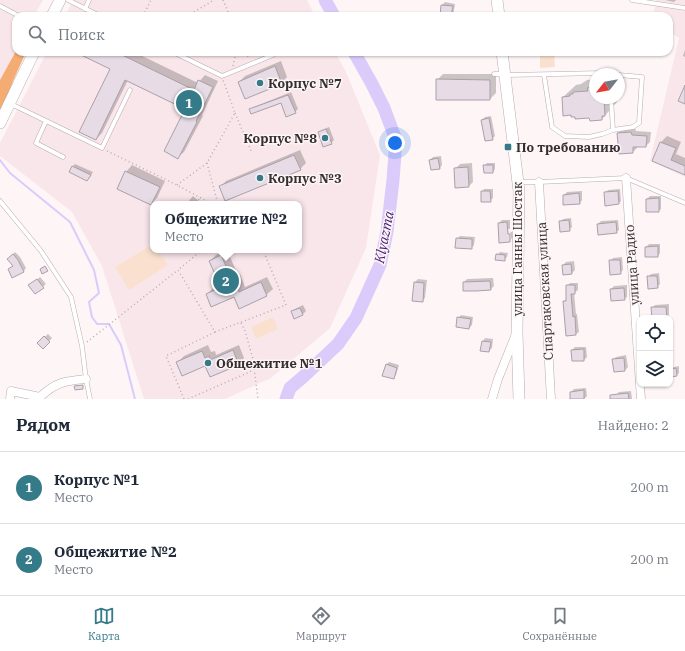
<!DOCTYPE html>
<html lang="ru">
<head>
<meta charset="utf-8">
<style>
	body { margin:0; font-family:"IBM Plex Serif",serif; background:#f6f6f7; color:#1f2937 }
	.controls { position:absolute; right:12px; bottom:12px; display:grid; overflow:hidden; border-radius:8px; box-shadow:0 1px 3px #0004 }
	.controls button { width:36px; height:36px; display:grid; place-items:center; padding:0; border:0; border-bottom:1px solid #e0e1e3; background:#fff; color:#1f2937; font:20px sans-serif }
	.compass { position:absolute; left:589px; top:68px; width:36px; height:36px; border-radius:50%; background:#fff; box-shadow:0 1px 3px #0004; rotate:239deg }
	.you { position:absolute; left:395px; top:143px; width:14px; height:14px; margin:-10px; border:3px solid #fff; border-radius:50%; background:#1a73e8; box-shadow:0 0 0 6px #1a73e833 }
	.badge { display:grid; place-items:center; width:26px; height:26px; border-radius:50%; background:#357a88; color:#fff; font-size:13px; font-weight:700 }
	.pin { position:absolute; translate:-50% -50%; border:2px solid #fff; box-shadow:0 1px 4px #0006 }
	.popup { position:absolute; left:150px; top:201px; width:152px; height:52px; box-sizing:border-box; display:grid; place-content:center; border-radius:8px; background:#fff; filter:drop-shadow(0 1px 3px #0005); font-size:13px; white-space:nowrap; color:#747a83 }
	.popup b { font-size:15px; color:#1f2937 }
	.popup::after { content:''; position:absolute; left:50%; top:100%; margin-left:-8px; border:8px solid transparent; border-top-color:#fff }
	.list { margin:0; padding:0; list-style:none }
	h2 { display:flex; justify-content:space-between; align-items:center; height:52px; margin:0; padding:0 16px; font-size:17px }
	h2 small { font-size:13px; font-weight:400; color:#747a83 }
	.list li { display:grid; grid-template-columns:26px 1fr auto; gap:12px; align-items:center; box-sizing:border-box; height:72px; padding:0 16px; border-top:1px solid #e0e1e3 }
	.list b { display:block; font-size:15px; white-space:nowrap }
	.list p { margin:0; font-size:13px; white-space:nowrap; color:#747a83 }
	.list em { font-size:13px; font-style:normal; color:#747a83 }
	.icon { flex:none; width:22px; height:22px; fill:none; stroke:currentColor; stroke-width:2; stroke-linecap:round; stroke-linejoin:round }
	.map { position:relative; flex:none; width:685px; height:399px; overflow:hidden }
	.search { position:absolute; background:#fff; box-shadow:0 1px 3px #0004; left:12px; right:12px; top:12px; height:44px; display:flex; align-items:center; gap:10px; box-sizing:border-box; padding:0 14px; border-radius:12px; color:#747a83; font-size:15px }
	.sheet { height:196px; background:#fff }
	nav { display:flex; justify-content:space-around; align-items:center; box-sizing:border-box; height:56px; border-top:1px solid #e0e1e3; background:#fff; font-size:11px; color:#747a83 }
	nav a { display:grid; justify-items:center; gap:2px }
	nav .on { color:#357a88 }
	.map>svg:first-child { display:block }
	.built { fill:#f9e6eb; fill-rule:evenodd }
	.green { fill:#fae1cf }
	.forest { fill:#f4ac72 }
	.shadow { fill:#0003 }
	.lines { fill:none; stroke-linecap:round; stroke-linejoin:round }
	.stream { stroke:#dbcbfb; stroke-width:2 }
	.river { stroke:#dbcbfb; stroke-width:13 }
	.building { fill:#e7dce5; stroke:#aaa0a8 }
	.service-casing { stroke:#b9abaf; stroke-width:5 }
	.minor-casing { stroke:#b9abaf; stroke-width:9 }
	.secondary-casing { stroke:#b9abaf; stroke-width:12 }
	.path { stroke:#b6aeb0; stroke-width:1.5; stroke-dasharray:1 3; stroke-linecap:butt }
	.service { stroke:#fff; stroke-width:4 }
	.minor { stroke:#fff; stroke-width:8 }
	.secondary { stroke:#fff; stroke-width:11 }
	.poi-dot { fill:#357a88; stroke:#fef5f7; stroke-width:1.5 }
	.labels { text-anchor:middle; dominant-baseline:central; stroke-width:3; stroke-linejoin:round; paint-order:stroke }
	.poi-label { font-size:13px; font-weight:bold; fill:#342f30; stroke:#fef5f7; text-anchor:start }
	.street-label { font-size:13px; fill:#342f30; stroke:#fef5f7 }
	.water-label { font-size:14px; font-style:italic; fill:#481e77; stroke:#fef5f7 }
</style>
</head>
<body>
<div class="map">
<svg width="685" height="399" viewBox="0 0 685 399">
	<rect width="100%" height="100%" fill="#fef5f7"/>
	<!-- built -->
	<path class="built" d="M0 0H43L34 16H16V51L0 80Z
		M73 0H307L315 16H65Z
		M655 0H685V177L650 161 679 38 669 32V16H652L657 1Z
		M47 52H335L346 72 380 155 366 248 330 328 271 378 225 399H144L102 266 72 212 0 156V143ZM153 204H299V250H153Z"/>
	<!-- green -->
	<path class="green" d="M540 52H554L555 67 540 68Z
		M153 244V250H158L168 265 129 290 115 267Z
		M273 317 278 329 256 339 251 327Z"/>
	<!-- forest -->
	<path class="forest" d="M16 51V52H26L13 81 0 119V80Z"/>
	<!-- shadow -->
	<path class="shadow" d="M665 0H676L674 2Z
		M445 2 455 4 453 16H441L442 5Z
		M685 50V57L683 56Z
		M78 52H134L198 83 205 75 218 81 202 115 203 116 184 152 178 157 187 109 128 80 102 133 96 139 111 68Z
		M281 61 287 77 281 83 239 82 245 76Z
		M443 74H496V93L490 99 437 80Z
		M595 79V98H617V102L602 119 590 117 563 97 576 85 581 84 587 80Z
		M291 92 298 109 295 112 282 102 251 110 254 107Z
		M491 116 495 136 492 139 482 120 485 117Z
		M329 127 334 140 331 143 319 133 322 130Z
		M635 128 636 131 651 132 650 142 646 146H637V148L633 152 618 133 623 129Z
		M667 136 681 142 676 154 685 158V174L653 161 661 142Z
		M300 150 306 163 300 169 220 187 226 181Z
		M441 156 442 165 440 168 430 160 433 157Z
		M472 163 473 182 469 186 455 169 460 164Z
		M487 163H495V169L493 172 484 166Z
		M75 164 93 172 90 177 87 180 73 166Z
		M132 165 165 181 157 198 151 204 126 172Z
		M484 189H493V198L490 201 482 192Z
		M620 189 621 201 619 203 605 193 608 190Z
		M582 191V200L580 203 564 195 567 192Z
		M193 196 202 204H186Z
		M650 196H661V209L658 211 647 199Z
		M571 218 572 227 569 230 560 222 563 219Z
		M502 220H510V232H512L513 238 511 239 510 229H508L509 239H511L510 241H500L499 223Z
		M618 220 619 230 616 232 598 224 601 221Z
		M460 236 475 237 474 245 471 248 457 239Z
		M649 244H660V253L658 256 646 247Z
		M227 250 238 275 240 274 245 287 267 277 273 289 266 295H234L207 294 213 288 221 285 210 261 216 255Z
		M15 252 20 257 26 268 24 271 13 276 9 269 14 265 8 259Z
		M500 252 508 253 507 257 504 260 497 255Z
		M622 257 623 270 620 273 610 261 613 258Z
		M574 261 575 270 572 273 563 265 566 262Z
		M659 273 660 284 657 287 648 277 651 274Z
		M40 277 46 284 36 293 33 283Z
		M493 278 494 286 491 289 464 290V282L467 279Z
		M418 279 427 280 425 298 422 301 415 282Z
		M570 283H578V290L574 293 576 314H577L579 332 576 334 564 302 567 298V286Z
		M627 285V297L624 299 611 289 614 286Z
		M669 304V315L666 318H653L652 308 655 305Z
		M303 305 306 311 303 314 295 317 292 312 295 309Z
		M461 315 473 317 472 325 469 328 458 318Z
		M48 334 52 338 43 348 38 343Z
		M485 338 493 339 492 348 489 351 481 350 483 341Z
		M208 345 211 352 215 351 216 355 239 345 244 358 238 364H206L178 362 184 356Z
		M575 347H586L587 357 584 360 572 350Z
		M626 355 628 367 625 370 614 359 616 357Z
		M389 362 399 365 396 375 393 378 386 365Z
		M679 366V373L677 375 670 376V368Z
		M586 388 587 396 584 399H571V392L574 389Z
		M631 391 632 399H617L616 395 619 392Z"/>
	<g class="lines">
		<!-- stream -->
		<path class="stream" d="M0 160 10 173 70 222 94 270 99 293 89 302 92 317 97 324H109L121 345 135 399"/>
		<!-- river -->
		<path class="river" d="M325 0 334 16
			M286 399 290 388 303 377 338 344 356 318 380 265 387 232 393 180 396 140 384 108 372 84 354 52"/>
	</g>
	<!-- building -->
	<path class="building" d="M441 5 453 6 451 16H440Z
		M75 52H116L194 90 198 80 213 87 196 121 197 122 178 159 164 151 185 109 125 80 96 140 79 132 110 69Z
		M275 66 282 84 245 99 238 82Z
		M436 79 490 80V100H436Z
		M685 85V104L678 101Z
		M595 87V98H604L605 116H602V120L590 121 589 118 575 119V117H571V115L563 116 562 97 570 96V94H573V92L588 91 587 88Z
		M288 95 296 113 286 117 281 103 251 114 249 109Z
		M489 118 493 140 485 141 481 120Z
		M326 129 332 144 323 147 318 132Z
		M631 132 632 135 647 136 646 147H633V153L619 154 617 133Z
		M660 142 676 148 671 160 685 166V175L652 161Z
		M294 155 301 170 225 201 219 186Z
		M438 158 440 169 431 170 429 160Z
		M483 165H493V173H484Z
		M72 166 91 175 87 181 69 172Z
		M468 167 469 187 455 188 454 168Z
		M125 171 160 187 151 205 117 189Z
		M481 191H490L491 202H481Z
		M618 191 619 204 605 206 604 192Z
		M579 193 580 204 563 205V195Z
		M659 198V212H646V199Z
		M569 220 570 231 560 232 559 221Z
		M507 222 508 234H510V242L499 243 498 223Z
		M616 222 617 233 598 235 597 224Z
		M456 238 472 239V249L455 248Z
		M658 246V257H645V247Z
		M13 254 18 260 24 272 12 278 8 269 13 266 7 259Z
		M496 254 505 255V261L495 260Z
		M221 255 232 280H233L239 292 261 282 267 296 239 309 234 297 211 307 206 294 221 287 209 261Z
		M609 260H620L621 274 610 275Z
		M571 264 572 274 563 275 562 265Z
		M45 266 48 271 42 274 40 269Z
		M647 276H657L658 288 648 289Z
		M37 279 44 288 35 294 28 285Z
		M490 281 491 290 476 291H463V282Z
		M414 282 424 283 423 302 412 301Z
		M566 285H575V294H571L573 317 575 316 576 335 566 336 563 301H566Z
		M624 288 625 300 611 301 610 289Z
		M651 307H666L667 318H652Z
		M300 308 303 315 294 319 291 311Z
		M457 317 471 319 469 329 456 327Z
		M44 336 50 342 43 349 37 343Z
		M482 341 491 342 489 352 480 351Z
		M584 349V361H572L571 350Z
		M233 350 239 365 210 377 205 366 182 376 176 362 202 351 205 358 209 356 210 360Z
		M624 358 625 371 614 372 612 359Z
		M386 364 397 368 394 379 382 376Z
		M676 368 677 376 670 377V369Z
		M83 385V389L75 390 74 386Z
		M584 390V399H570V392Z
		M628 393 629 399H610V395Z"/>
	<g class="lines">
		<defs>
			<path id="service" d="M68 0 100 16
				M632 0 685 8
				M0 6 19 16
				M85 9 89 0
				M173 52 222 76 273 55
				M494 74H504
				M505 75 602 73 609 74
				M544 75 552 127 565 136 589 137 602 134 613 130 633 127 639 123 642 77 619 75
				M611 98 613 130
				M11 104 102 148 130 90
				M46 121 36 143 63 157
				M518 182H539L626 178 685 203
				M0 201 41 251 71 297 82 346 86 379 90 399"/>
			<path id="minor" d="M626 178 641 399
				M539 182 551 399
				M10 399 11 391 40 397C56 382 65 381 86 379
				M492 399 498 379 516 334"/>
			<path id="secondary" d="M497 0 499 16
				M52 16 60 0
				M502 52 519 191 517 332 519 399
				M0 123 34 52"/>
		</defs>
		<!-- service casing -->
		<use href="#service" class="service-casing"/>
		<!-- minor casing -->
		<use href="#minor" class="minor-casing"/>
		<!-- secondary casing -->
		<use href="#secondary" class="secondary-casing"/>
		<!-- path -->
		<path class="path" d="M223 0 230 16
			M143 16 151 0
			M187 16 214 0
			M246 52 249 59
			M233 66 236 52
			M235 113 252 153
			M107 151 177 185 212 204
			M207 163 218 204
			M177 185 207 163 235 113 223 80
			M198 204 199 197
			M241 323 245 331 253 359 258 399
			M215 332 286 305 263 250
			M87 342 178 270
			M184 399 166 356 215 332 178 270 202 250
			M188 399 254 370"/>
		<!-- service -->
		<use href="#service" class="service"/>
		<!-- minor -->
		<use href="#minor" class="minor"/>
		<!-- secondary -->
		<use href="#secondary" class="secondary"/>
	</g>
	<!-- markers -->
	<g class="poi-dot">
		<circle cx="260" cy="83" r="4"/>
		<circle cx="325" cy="138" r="4"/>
		<rect x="504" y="143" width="8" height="8" rx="2"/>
		<circle cx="260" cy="178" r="4"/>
		<circle cx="208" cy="363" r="4"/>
	</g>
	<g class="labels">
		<!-- poi labels -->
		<g class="poi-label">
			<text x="268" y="83">Корпус №7</text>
			<text x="317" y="138" text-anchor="end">Корпус №8</text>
			<text x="516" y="147">По требованию</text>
			<text x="268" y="178">Корпус №3</text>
			<text x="216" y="363">Общежитие №1</text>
		</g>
		<!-- street labels -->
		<g class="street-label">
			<text transform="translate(517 249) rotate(-90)">улица Ганны Шостак</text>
			<text transform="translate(632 265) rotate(-94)">улица Радио</text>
			<text transform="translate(545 291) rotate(-93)">Спартаковская улица</text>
		</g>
		<!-- water labels -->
		<g class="water-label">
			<text transform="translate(384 237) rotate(-79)">Klyazma</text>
		</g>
	</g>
</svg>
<div class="controls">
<button><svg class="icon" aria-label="locate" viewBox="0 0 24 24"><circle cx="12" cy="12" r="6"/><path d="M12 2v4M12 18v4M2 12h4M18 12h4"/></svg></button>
<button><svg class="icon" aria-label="layers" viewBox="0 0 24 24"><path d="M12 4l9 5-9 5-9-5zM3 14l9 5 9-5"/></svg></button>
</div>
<svg class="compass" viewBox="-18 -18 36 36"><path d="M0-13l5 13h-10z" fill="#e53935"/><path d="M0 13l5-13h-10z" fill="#747a83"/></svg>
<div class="you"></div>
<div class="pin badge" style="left:189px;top:103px">1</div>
<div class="pin badge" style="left:226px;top:281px">2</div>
<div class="popup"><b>Общежитие №2</b>Место</div>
<div class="search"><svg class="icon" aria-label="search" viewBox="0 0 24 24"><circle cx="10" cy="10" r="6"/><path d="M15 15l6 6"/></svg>Поиск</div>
</div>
<section class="sheet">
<h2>Рядом<small>Найдено: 2</small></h2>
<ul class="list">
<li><span class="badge">1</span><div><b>Корпус №1</b><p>Место</p></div><em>200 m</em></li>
<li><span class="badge">2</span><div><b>Общежитие №2</b><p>Место</p></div><em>200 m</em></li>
</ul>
</section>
<nav>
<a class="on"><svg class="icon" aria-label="map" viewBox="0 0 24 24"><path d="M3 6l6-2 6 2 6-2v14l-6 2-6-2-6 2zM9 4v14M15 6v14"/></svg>Карта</a>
<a><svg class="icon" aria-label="directions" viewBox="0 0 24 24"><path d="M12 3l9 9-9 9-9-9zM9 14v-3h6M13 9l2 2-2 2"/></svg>Маршрут</a>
<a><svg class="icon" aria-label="saved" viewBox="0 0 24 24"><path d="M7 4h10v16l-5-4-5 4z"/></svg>Сохранённые</a>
</nav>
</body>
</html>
